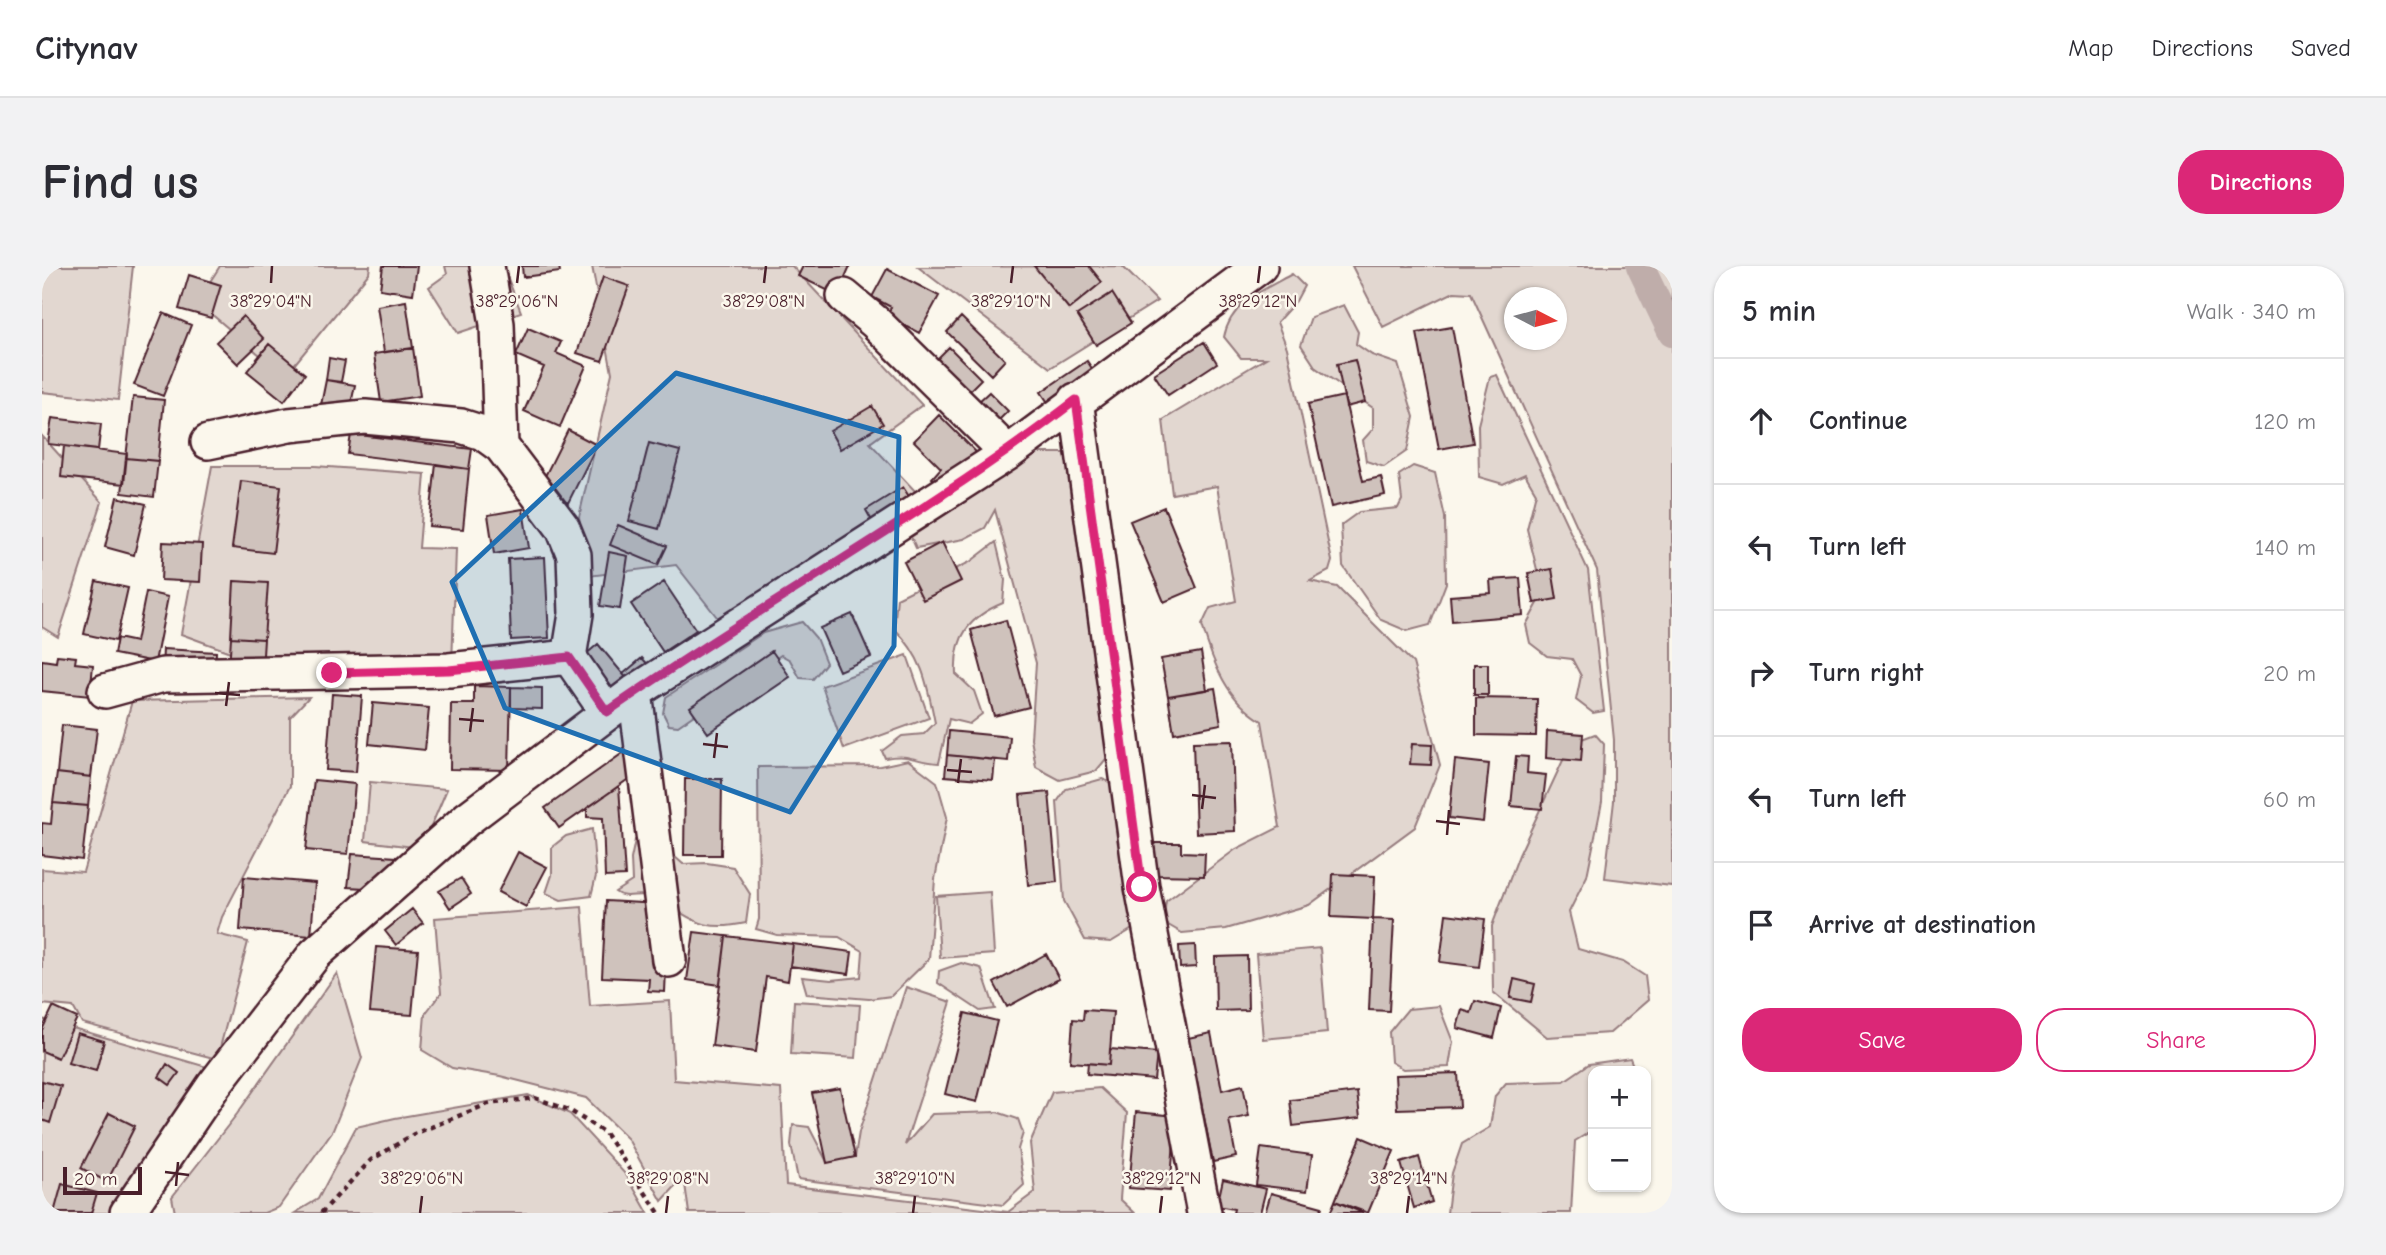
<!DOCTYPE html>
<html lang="en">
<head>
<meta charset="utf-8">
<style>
	body { margin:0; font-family:"Comic Neue",sans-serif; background:#f2f2f3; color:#2b2b33 }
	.controls { position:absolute; right:21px; bottom:21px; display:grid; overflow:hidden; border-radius:14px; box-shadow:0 2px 5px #0004 }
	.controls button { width:63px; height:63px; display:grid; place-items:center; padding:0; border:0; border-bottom:2px solid #e1e1e2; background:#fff; color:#2b2b33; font:35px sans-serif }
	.compass { position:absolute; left:1462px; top:21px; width:63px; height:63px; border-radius:50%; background:#fff; box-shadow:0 2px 5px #0004; rotate:96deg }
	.scale { position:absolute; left:21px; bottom:18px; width:79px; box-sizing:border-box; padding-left:7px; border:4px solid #4a1f2b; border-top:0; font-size:19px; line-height:24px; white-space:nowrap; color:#4a1f2b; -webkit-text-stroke:5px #fbf7ec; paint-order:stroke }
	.stop { position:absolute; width:21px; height:21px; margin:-16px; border:5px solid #db2777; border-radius:50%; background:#fff }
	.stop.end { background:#db2777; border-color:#fff; box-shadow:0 2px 7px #0008 }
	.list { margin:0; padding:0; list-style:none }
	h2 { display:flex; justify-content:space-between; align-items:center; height:91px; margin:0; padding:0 28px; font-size:30px }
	h2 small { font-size:23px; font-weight:400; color:#7c7c81 }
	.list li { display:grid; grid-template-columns:46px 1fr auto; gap:21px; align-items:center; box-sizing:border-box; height:126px; padding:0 28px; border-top:2px solid #e1e1e2 }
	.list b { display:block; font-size:26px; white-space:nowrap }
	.list em { font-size:23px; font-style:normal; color:#7c7c81 }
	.actions { display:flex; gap:14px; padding:21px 28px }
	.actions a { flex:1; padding:16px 0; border:2px solid #db2777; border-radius:28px; text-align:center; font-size:24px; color:#db2777 }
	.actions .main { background:#db2777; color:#fff }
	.icon { flex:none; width:38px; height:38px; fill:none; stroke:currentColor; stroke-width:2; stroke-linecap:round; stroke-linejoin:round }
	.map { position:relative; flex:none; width:1630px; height:947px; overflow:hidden; border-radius:28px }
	header { display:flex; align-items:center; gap:42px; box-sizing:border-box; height:98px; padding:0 35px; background:#fff; border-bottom:2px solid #e1e1e2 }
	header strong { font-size:33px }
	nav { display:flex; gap:38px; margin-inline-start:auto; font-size:24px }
	.intro { display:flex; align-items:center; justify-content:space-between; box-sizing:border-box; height:168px; padding:0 42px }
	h1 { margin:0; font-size:49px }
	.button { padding:18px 32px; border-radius:28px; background:#db2777; color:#fff; font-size:24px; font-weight:700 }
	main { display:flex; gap:42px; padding:0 42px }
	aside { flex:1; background:#fff; border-radius:28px; box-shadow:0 2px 5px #0004 }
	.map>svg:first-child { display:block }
	.green { fill:#e2d7d0; stroke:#967b7e; stroke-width:2; fill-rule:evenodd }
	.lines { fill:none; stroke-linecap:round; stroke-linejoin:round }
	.canal { stroke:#bfadaa; stroke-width:28 }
	.building { fill:#cfc2bc; stroke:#4a1f2b; stroke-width:2 }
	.minor-casing { stroke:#4a1f2b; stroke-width:38 }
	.path { stroke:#4a1f2b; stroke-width:4.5; stroke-dasharray:5 5; stroke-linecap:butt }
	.minor { stroke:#fbf7ec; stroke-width:33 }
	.route { stroke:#db2777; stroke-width:9 }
	.marked { fill:#1f6fb2; fill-opacity:0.2; stroke:#1f6fb2; stroke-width:5; stroke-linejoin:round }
	.ticks { fill:none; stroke:#4a1f2b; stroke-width:2.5 }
	.ticks-label { font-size:18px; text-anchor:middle; fill:#4a1f2b; stroke:#fbf7ec; stroke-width:5; stroke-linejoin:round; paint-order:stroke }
</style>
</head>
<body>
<header>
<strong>Citynav</strong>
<nav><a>Map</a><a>Directions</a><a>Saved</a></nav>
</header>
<div class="intro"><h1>Find us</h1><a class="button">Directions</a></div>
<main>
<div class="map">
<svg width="1630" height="947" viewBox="0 0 1630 947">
	<rect width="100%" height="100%" fill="#fbf7ec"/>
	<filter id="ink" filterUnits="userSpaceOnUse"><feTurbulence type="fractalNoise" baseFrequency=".0143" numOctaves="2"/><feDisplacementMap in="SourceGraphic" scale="14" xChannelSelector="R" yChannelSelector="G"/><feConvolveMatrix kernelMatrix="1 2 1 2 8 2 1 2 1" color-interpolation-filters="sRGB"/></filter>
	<g filter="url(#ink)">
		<!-- green -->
		<path class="green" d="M0 0H91L76 134 0 126Z
			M178 0H328L327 7 243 110 155 36Z
			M403 0H461L479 46 416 67 387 21 405 8Z
			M550 0H750L880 139 828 177 876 228 678 355 634 299 547 310 537 251 570 107Z
			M1080 0 1115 35 1008 102 876 1Z
			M1310 0H1630V620L1563 612 1572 535V474L1555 304 1429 27 1412 26 1341 61ZM1472 32H1514V74H1472Z
			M1250 8 1262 20 1254 35 1235 56 1245 82 1290 295 1287 305 1268 315 1295 321 1371 397 1398 499 1373 561 1267 639 1184 663 1140 667 1121 656 1124 635 1194 583 1238 561 1220 455C1185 434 1171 398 1160 359L1168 342 1194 335 1175 220 1130 228 1121 154 1224 92H1199L1182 71C1189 36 1221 24 1250 8Z
			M1302 39 1316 66 1314 78 1330 89 1356 98 1372 151 1365 185 1342 201 1324 195 1321 174 1331 163V142L1274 102 1259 79 1269 51Z
			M1455 109 1546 304 1562 445 1551 447 1534 434 1539 410 1530 393 1505 390 1488 377 1484 359 1501 328 1485 263 1494 227 1483 208 1461 218 1437 211 1436 159 1448 111Z
			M0 170 60 236 16 371 0 361Z
			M996 187H1022L1037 211 1074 481 1054 505 1018 514 994 501 989 473 994 397 953 244 943 262 922 273 874 282 869 271Z
			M170 200H273L383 208 377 282 414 283 410 399 243 406 139 368Z
			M1371 200 1393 207 1403 251 1404 317 1388 359 1365 365 1339 354 1301 300 1299 259 1317 246 1356 242 1360 234 1357 209Z
			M954 276 963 314 961 337C927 351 912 371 914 408L932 425 940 448 927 458 907 453 897 497C873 496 869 487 843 492L840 485 860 470 882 468 893 457C885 417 881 391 852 362L855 332 928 296Z
			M760 356 774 372 784 397 771 413 758 412 748 394 739 389 636 460 627 459 621 447 624 431 721 367Z
			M865 389 887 452 802 483 780 420Z
			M267 431 248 451V520L180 651 175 668 206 676 175 793 40 757 31 741 0 738V603L41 606 90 435Z
			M1553 468 1562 478 1560 536 1545 610 1527 646 1536 683 1581 696 1603 710 1606 734 1568 767 1505 771 1451 726 1450 660 1477 589 1529 477Z
			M866 494 895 516 905 551 893 613 887 693 849 730 827 733 765 728 760 711 789 714 819 711 821 685 797 671 735 669 714 663 717 653 716 501 838 500Z
			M1060 513 1078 520 1092 662 1069 676 1043 674 1022 635 1015 536 1024 523Z
			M328 516 405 523 380 582 323 575Z
			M550 563 554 610 549 630 519 634 504 627 510 609V581L524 570Z
			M593 574 616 576 641 598 665 597 691 601 708 628 704 657C650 669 647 644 605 630 594 627 583 634 573 626L590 615 589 593Z
			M948 626 952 688 898 692 894 630Z
			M540 641 548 740 628 735 632 814 739 823 744 919 966 946 993 926 988 877 1010 826 1058 822 1085 847 1078 933 1093 947H647L642 911 620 935 586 873 544 832 458 810 410 802 380 784 383 748 399 727 393 652Z
			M1278 682 1285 767 1221 773 1214 688Z
			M919 697 939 702 953 743 938 745 896 717 897 705Z
			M295 707 320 792 291 864 237 941 222 947H133L130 931 195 848Z
			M864 721 909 736 863 879 890 848 955 846 976 853 981 867 976 883 982 919 961 939 756 913 749 879 751 859 767 861 785 896 813 891 817 866Z
			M752 735 818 739 814 792 749 788Z
			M1397 740 1411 776 1407 801 1361 803 1349 796 1347 766 1366 743Z
			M0 753 182 806 67 947H0Z
			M1588 792 1593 805H1551V864L1533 875 1529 947H1405L1410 907 1420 878 1448 861 1453 830 1464 817 1522 815 1547 798Z
			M486 829 528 848 585 910 606 947H253L276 933 314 861 353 852Z"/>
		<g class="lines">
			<!-- canal -->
			<path class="canal" d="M1598 0 1630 67"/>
		</g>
		<!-- building -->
		<path class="building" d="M341 0H375L371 28 338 23Z
			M480 0H517L518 6 481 11Z
			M761 0H808L795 29 756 10Z
			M992 0H1047L1060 16 1027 43Z
			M845 3 897 30 877 67 845 50 849 41 830 31Z
			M147 9 179 19 169 52 137 43Z
			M561 11 587 20 560 95 535 87Z
			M1070 27 1089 57 1054 79 1035 49Z
			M364 35 371 82 342 86 335 40Z
			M121 47 149 59 121 130 92 119Z
			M201 50 222 73 196 98 174 76Z
			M919 51 963 94 949 109 905 66Z
			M1410 61 1431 177 1397 183 1375 67Z
			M486 62 519 76 514 87 544 100 518 161 482 145 502 101 474 89Z
			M1162 76 1175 97 1126 129 1112 108Z
			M227 78 263 108 242 135 205 105Z
			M907 81 939 113 926 126 894 94Z
			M371 82 378 130 339 136 332 88Z
			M287 92 303 95 299 116 284 114Z
			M1313 94 1323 136 1304 141 1295 98Z
			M1045 95 1057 113 1011 144 999 126Z
			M284 114 313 119 308 143 279 139Z
			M947 126 966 145 955 156 936 136Z
			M1302 130 1321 215 1339 211 1343 229 1289 241 1266 138Z
			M91 131 122 134 116 195 84 192Z
			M830 140 841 158 798 183 788 165Z
			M897 149 936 188 901 224 890 212 899 202 872 175Z
			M10 152 59 158 56 184 6 178Z
			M526 164 555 179 526 237 497 222Z
			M309 168 430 183 427 203 306 188Z
			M607 177 638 185 617 263 587 255Z
			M22 180 85 188 82 218 19 211Z
			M84 192 116 195 112 231 80 227Z
			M394 198 427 203 421 263 387 260Z
			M199 215 239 220 231 287 190 282Z
			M861 221 873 240 835 264 824 244Z
			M75 231 104 238 92 289 63 281Z
			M1122 241 1155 322 1122 336 1088 255Z
			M481 243 487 282 452 288 446 249Z
			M576 259 625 280 616 299 568 279Z
			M121 276 160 278 158 316 119 314Z
			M900 276 919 315 881 334 862 296Z
			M567 286 586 290 578 343 558 340Z
			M503 291 507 372 469 374 466 293Z
			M1510 303 1515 333 1492 337 1486 307Z
			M1478 312 1481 349 1410 355 1408 330 1449 327 1448 314Z
			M54 315 86 322 74 375 42 368Z
			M192 315 226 317 222 373 189 371Z
			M622 316 654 364 621 386 589 338Z
			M104 326 126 331 113 396 72 388 75 372 94 376Z
			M810 348 829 391 797 405 778 362Z
			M964 354 987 441 952 450 929 364Z
			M189 371 222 373 220 405 187 403Z
			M556 378 591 420 578 432 542 390Z
			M121 383 174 386 173 405 120 403Z
			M730 385 748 411 666 467 648 441Z
			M1159 386 1165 424 1126 430 1119 393Z
			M15 389 34 391 33 397 51 399 48 430 0 425V394L14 396Z
			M600 392 611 404 591 420 581 408Z
			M1432 398H1446V429H1432Z
			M432 420 469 421 467 504 408 503 409 438H432Z
			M469 421 500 422V443L469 442Z
			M1173 422 1179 458 1132 467 1126 430Z
			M290 428 320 430 314 506 284 504Z
			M1434 432 1495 433 1494 470 1434 469Z
			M331 437 387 442 383 484 327 478Z
			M20 459 55 463 49 511 15 507Z
			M907 465 968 471 966 495 905 489Z
			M1505 465 1541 468 1539 495 1504 492Z
			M1190 475 1193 565 1154 567 1151 476Z
			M1370 478 1390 479 1389 499 1368 498Z
			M588 482 602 502 517 562 503 542Z
			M905 489 953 494 951 514 903 510Z
			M1474 490 1486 491 1485 507 1504 509 1500 543 1469 540Z
			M1413 494 1447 498 1441 556 1407 552Z
			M15 507 49 511 46 540 11 537Z
			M643 513H680L679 589H642Z
			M272 514 313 518 306 588 264 584Z
			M577 520 583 610 563 611 561 552 545 551V542Z
			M1007 526 1015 616 986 619 978 529Z
			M11 537 46 540 40 594 0 589V557L9 558Z
			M1112 577H1139V586L1163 587 1162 610 1111 609Z
			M476 586 505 601 484 641 456 626Z
			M310 588 354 591 341 623 306 621Z
			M1291 608 1333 610 1331 653 1289 651Z
			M202 611 273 617 269 670 198 664Z
			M419 612 429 628 408 642 397 625Z
			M564 635 617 638 624 703 623 726 606 725 607 713 560 711Z
			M370 643 381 657 354 679 343 665Z
			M1404 648 1443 653 1437 701 1398 696Z
			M1331 653 1352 654 1347 745 1327 744Z
			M652 666 684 670 678 719 645 714Z
			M684 670 751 678 746 715 724 711 714 786 670 780Z
			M751 678 810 686 807 708 748 700Z
			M1153 679 1154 701 1138 702 1137 680Z
			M334 681 376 684 370 749 328 746Z
			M1004 688 1017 713 965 741 952 717Z
			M1205 690 1206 744 1174 745 1173 691Z
			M1472 713 1493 718 1489 736 1468 732Z
			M1433 735 1459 742 1452 772 1415 762 1420 744 1429 747Z
			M11 741 35 752 16 792 0 785V764Z
			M1042 744 1071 746 1067 799 1028 796 1031 753 1041 754Z
			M923 747 955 755 935 836 903 828Z
			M35 767 62 775 54 805 26 797Z
			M1169 767 1180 824 1201 819 1207 850 1187 854 1194 891 1171 896 1146 772Z
			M1068 783 1115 787 1112 814 1045 808 1046 797 1067 799Z
			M125 798 137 807 128 819 117 811Z
			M1416 807 1418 841 1355 843 1353 809Z
			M0 815 19 820 8 857 0 854Z
			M798 822 813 891 785 897 770 827Z
			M1315 826 1318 852 1251 860 1248 834Z
			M1094 846 1134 850 1128 925 1087 922Z
			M67 847 93 860 65 916 39 902Z
			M1319 871 1352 885 1326 947 1293 935Z
			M1219 882 1270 889 1265 925 1214 919Z
			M1377 891 1390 936 1372 942 1359 897Z
			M1181 913 1224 923 1218 947H1191L1192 943 1175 940Z
			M20 918 55 927 49 947H12Z
			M1229 927 1280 941 1278 947H1223Z
			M1293 935 1321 947H1288Z"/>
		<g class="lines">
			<defs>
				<path id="minor" d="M445 0 455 58 459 180
					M802 30 833 56 966 187
					M1034 134 1100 621 1162 947
					M166 176 247 159 323 151 419 160 441 167 459 180 521 262 532 289 534 348 527 391
					M63 425 121 409 407 404 527 391 565 446
					M593 426 627 694
					M85 947 172 819 273 688 425 553 593 426 966 187 1218 0"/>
			</defs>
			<!-- minor casing -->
			<use href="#minor" class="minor-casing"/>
			<!-- path -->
			<path class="path" d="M279 947 329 894 372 868 446 838 493 832 527 844 563 867 617 947"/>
			<!-- minor -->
			<use href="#minor" class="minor"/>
		</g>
	</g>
	<g class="lines" filter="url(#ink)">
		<!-- route -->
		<path class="route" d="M290 407 407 404 527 391 565 446C719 338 885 249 1034 134L1100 621"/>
	</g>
	<!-- marked area -->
	<path class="marked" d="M634 107 857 171 852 380 748 546 463 442 410 316Z"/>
	<!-- ticks -->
	<path class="ticks" d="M229 17 230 0M475 17 477 0M722 17 724 0M969 17 971 0M1216 17 1218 0M173 427 198 429M184 440 187 416M417 453 442 455M428 466 431 442M661 478 686 481M672 492 675 467M905 504 930 506M916 517 919 493M1150 529 1174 532M1160 543 1163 519M1394 555 1418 558M1405 569 1407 544M123 906 147 909M134 920 136 896M378 947 380 930M624 947 626 930M871 947 873 930M1118 947 1120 930M1365 947 1367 930"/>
	<g class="ticks-label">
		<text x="229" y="41">38°29'04"N</text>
		<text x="475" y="41">38°29'06"N</text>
		<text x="722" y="41">38°29'08"N</text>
		<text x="969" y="41">38°29'10"N</text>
		<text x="1216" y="41">38°29'12"N</text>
		<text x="380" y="918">38°29'06"N</text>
		<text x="626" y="918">38°29'08"N</text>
		<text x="873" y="918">38°29'10"N</text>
		<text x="1120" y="918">38°29'12"N</text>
		<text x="1367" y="918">38°29'14"N</text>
	</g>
</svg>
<div class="controls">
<button>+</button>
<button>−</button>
</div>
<svg class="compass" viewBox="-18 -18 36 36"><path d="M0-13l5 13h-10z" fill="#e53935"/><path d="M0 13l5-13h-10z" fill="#7c7c81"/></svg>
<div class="scale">20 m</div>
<div class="stop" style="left:1100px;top:621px"></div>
<div class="stop end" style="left:290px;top:407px"></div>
</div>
<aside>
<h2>5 min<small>Walk · 340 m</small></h2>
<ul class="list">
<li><svg class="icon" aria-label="ahead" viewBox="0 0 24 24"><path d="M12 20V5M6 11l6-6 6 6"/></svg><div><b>Continue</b></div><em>120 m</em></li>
<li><svg class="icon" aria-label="left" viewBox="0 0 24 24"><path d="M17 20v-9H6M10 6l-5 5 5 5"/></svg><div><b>Turn left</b></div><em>140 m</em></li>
<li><svg class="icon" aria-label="right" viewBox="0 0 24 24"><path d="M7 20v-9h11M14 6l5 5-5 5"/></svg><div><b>Turn right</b></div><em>20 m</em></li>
<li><svg class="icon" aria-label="left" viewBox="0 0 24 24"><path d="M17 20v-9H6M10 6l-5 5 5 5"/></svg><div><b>Turn left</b></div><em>60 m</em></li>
<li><svg class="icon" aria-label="arrive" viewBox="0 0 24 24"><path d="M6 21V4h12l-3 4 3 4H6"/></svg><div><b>Arrive at destination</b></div></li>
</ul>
<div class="actions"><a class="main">Save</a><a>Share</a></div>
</aside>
</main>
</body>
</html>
